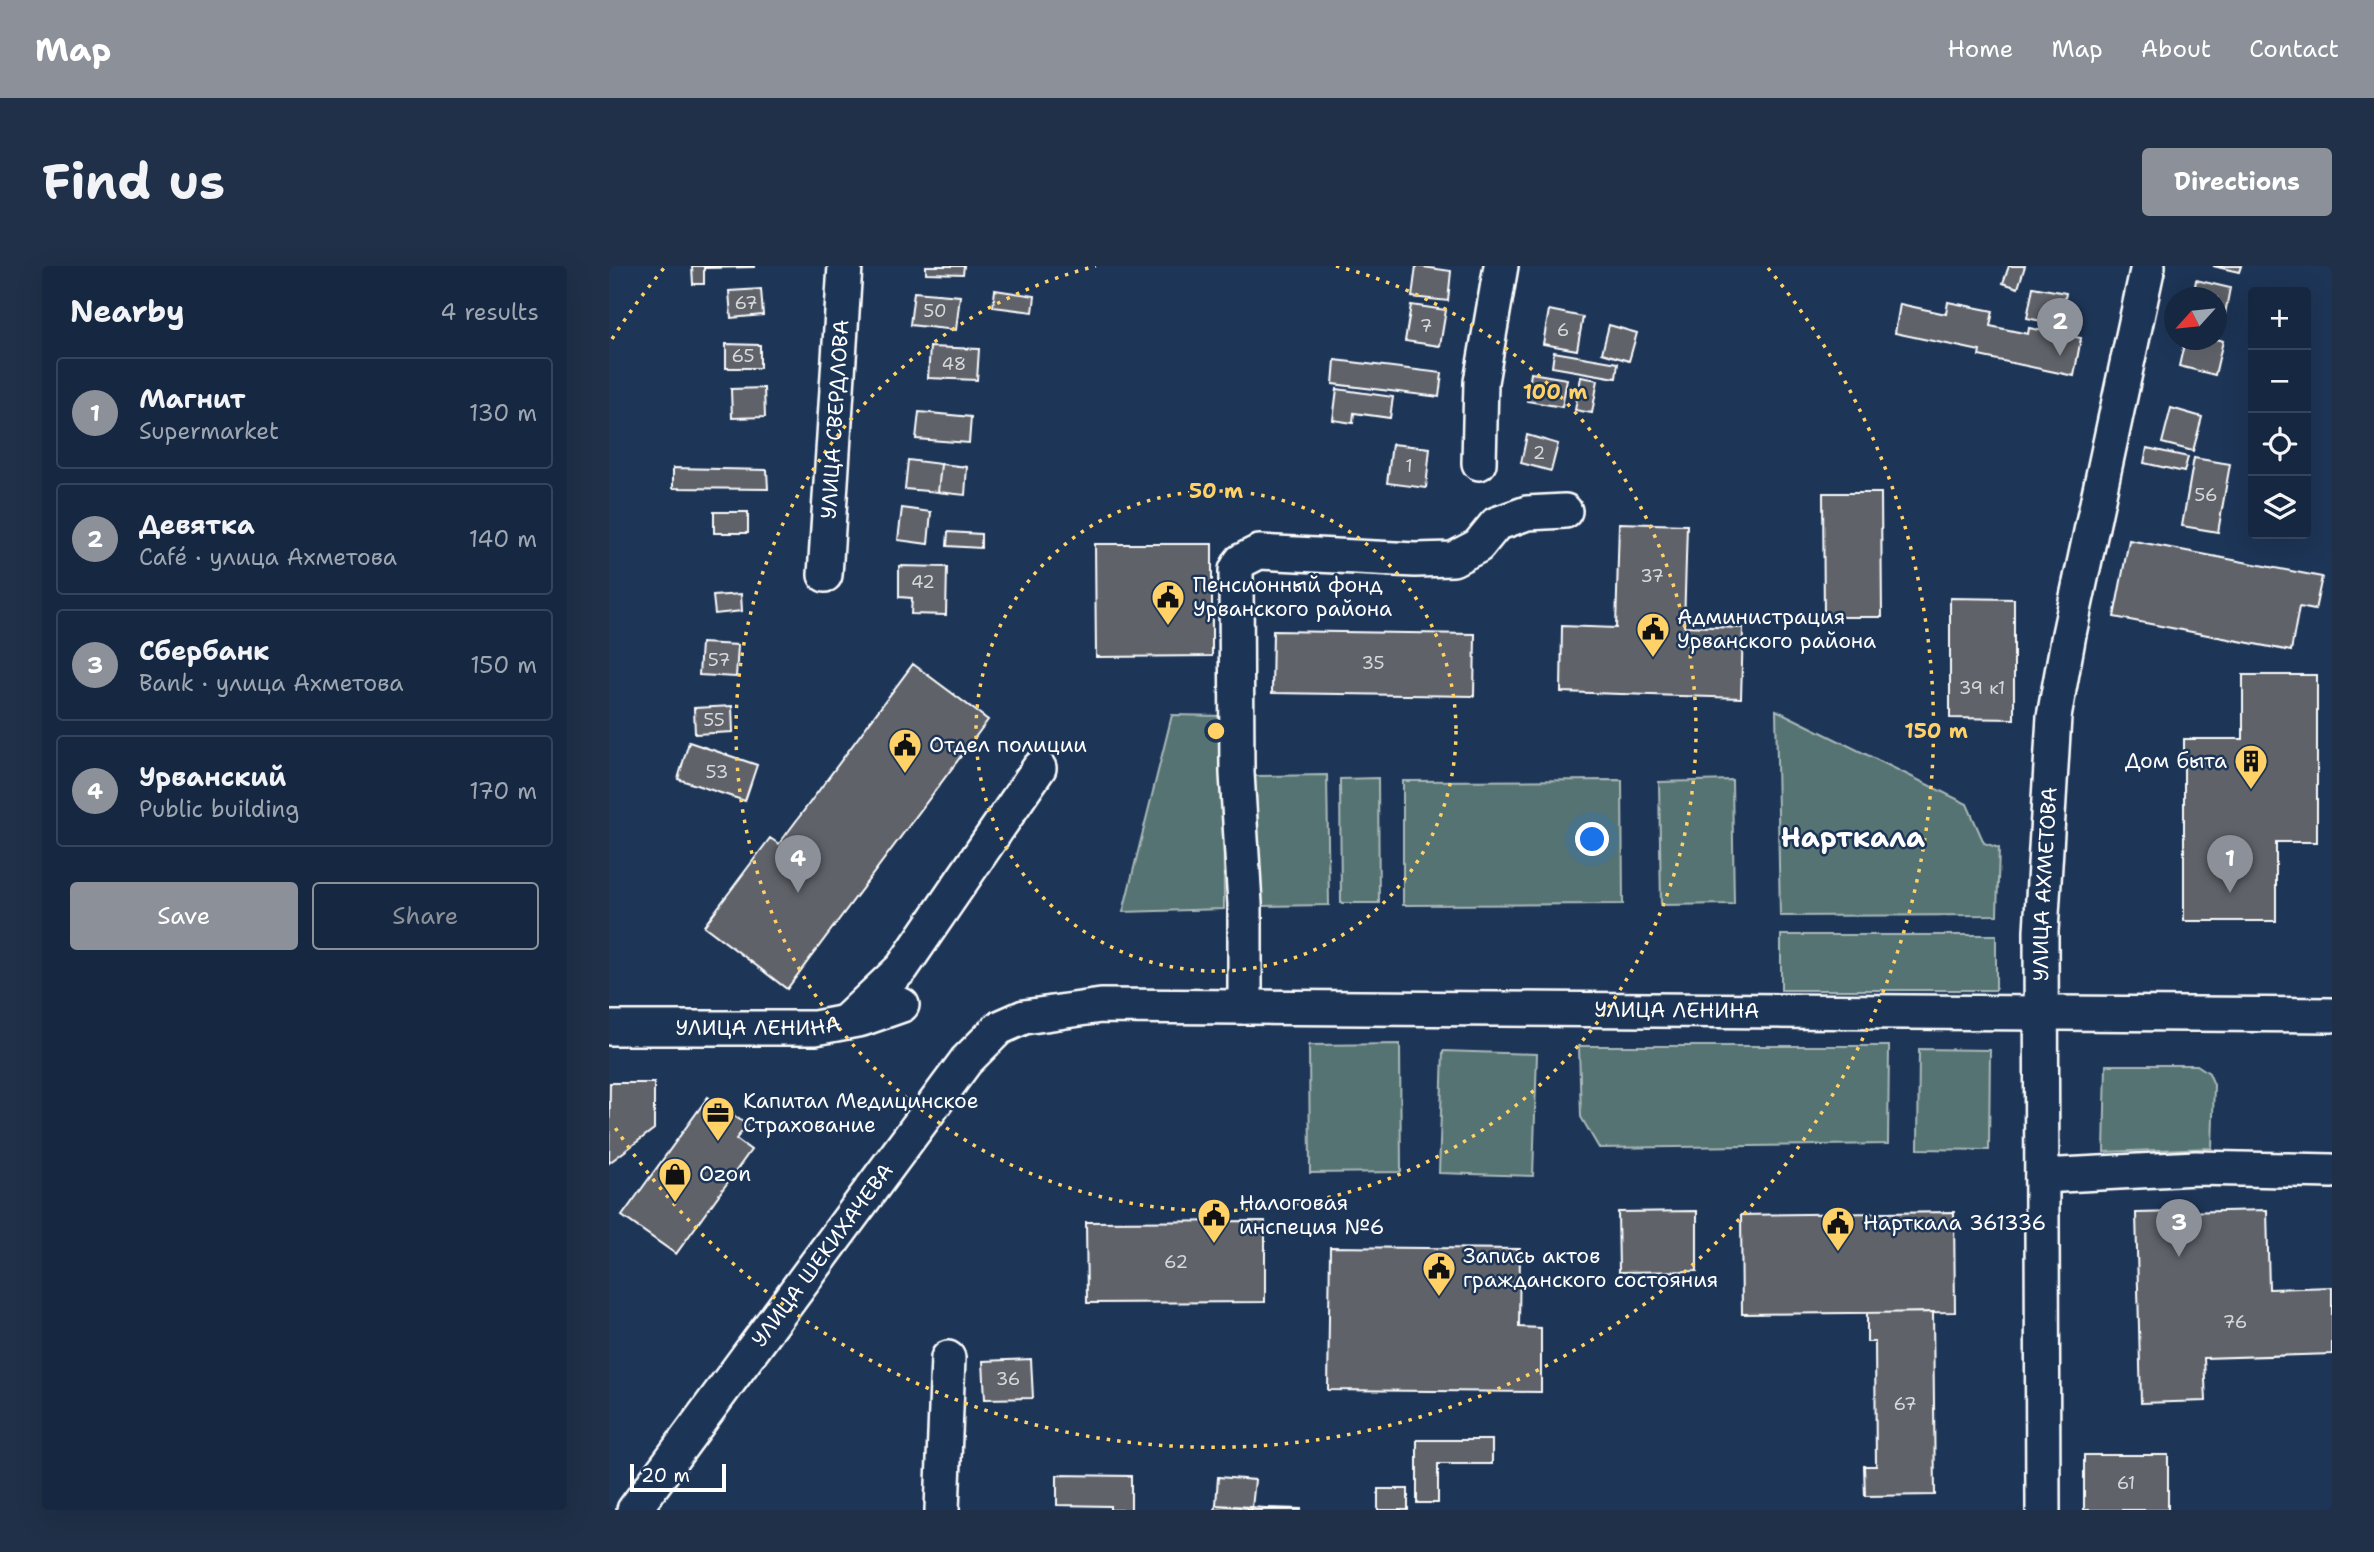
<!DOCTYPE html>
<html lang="en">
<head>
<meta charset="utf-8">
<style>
	body { margin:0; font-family:"Shantell Sans",sans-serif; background:#1f3048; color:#f1f3f6 }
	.controls { position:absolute; right:21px; top:21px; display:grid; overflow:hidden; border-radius:7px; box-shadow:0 7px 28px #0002 }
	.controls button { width:63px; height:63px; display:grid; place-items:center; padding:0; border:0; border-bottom:2px solid #35445a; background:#162841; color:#f1f3f6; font:35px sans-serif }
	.compass { position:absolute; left:1555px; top:21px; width:63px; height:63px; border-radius:50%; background:#162841; box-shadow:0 7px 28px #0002; rotate:243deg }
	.scale { position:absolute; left:21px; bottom:18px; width:96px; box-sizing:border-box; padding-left:7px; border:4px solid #fff; border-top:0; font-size:19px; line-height:24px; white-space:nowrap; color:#fff; -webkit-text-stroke:5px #1d3557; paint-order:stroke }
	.you { position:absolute; left:984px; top:574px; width:24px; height:24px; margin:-18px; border:5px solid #fff; border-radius:50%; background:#1a73e8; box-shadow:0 0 0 10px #1a73e833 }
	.badge { display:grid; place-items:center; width:46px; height:46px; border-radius:50%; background:#8c9099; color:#fff; font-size:23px; font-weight:700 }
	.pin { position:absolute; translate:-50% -58px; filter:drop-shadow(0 2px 4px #0008) }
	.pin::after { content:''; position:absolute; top:37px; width:24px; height:21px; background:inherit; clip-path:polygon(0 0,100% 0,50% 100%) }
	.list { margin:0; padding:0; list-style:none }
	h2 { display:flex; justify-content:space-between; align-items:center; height:91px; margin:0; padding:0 28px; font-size:30px }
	h2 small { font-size:23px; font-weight:400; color:#9ea6b1 }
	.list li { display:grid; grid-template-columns:46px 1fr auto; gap:21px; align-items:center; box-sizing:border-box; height:112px; margin:0 14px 14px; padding:0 14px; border:2px solid #35445a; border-radius:7px }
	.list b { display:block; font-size:26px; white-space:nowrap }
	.list p { margin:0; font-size:23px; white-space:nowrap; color:#9ea6b1 }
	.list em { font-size:23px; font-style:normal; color:#9ea6b1 }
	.actions { display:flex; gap:14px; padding:21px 28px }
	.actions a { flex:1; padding:16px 0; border:2px solid #8c9099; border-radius:7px; text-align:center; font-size:24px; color:#8c9099 }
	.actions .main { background:#8c9099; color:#fff }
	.icon { flex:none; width:38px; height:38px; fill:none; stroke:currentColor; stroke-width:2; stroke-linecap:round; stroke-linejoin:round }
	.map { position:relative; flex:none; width:1723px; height:1244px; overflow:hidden; border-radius:7px }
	header { display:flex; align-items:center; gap:42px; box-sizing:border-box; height:98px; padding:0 35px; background:#8c9099; color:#fff }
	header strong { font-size:33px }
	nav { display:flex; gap:38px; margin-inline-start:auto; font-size:24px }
	.intro { display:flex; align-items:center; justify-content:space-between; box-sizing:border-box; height:168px; padding:0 42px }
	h1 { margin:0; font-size:49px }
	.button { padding:18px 32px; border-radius:7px; background:#8c9099; color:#fff; font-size:24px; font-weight:700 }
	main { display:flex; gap:42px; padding:0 42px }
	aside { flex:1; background:#162841; border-radius:7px; box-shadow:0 7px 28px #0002 }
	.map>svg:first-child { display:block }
	.green { fill:#547372; stroke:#aab9b8; stroke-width:2 }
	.building { fill:#5f6269; stroke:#fff; stroke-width:2 }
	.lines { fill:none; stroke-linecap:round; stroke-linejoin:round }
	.minor-casing { stroke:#fff; stroke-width:38 }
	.minor { stroke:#1d3557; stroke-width:33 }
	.ring { fill:none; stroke:#ffd166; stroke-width:3.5; stroke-dasharray:3.5 7 }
	.labels { text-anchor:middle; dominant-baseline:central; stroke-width:5; stroke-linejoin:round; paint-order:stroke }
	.number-label { font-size:18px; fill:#d7d8da }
	.street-label { font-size:21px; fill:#fff; stroke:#1d3557 }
	.poi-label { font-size:21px; fill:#fff; stroke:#1d3557; text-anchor:start }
	.district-label { font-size:28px; font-weight:bold; fill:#fff; stroke:#1d3557 }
	.centre { fill:#ffd166; stroke:#1d3557; stroke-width:3.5 }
	.ring-label { font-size:21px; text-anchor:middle; font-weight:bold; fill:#ffd166; stroke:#1d3557; stroke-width:5; stroke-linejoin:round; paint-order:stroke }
</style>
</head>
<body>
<header>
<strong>Map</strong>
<nav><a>Home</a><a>Map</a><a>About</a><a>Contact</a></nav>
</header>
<div class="intro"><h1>Find us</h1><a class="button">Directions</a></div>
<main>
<aside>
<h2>Nearby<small>4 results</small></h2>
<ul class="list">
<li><span class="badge">1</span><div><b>Магнит</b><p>Supermarket</p></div><em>130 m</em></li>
<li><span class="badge">2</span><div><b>Девятка</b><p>Café · улица Ахметова</p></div><em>140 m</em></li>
<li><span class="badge">3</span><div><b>Сбербанк</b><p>Bank · улица Ахметова</p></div><em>150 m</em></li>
<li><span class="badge">4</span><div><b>Урванский</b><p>Public building</p></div><em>170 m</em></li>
</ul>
<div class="actions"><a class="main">Save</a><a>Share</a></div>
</aside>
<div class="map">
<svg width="1723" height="1244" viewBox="0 0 1723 1244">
	<rect width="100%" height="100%" fill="#1d3557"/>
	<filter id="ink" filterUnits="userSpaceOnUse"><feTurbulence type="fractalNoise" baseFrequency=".0143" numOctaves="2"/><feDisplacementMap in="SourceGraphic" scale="14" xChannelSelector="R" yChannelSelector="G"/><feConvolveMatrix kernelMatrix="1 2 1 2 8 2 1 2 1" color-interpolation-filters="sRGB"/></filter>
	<g filter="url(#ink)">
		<!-- green -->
		<path class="green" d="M1167 444 1358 538 1375 577 1390 582 1388 649 1171 650Z
			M563 449 614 450 615 643 514 646Z
			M718 509 720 639 648 640 646 510Z
			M769 512 770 637H732L731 513Z
			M1013 514 1014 638 794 639V515Z
			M1123 514 1125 638 1052 639 1050 516Z
			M1172 669H1387V724H1172Z
			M791 778 792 906 701 907 700 779Z
			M970 780H1280L1279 878 990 882 972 851Z
			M1310 783 1381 784 1380 884 1309 883Z
			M834 785 928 788 924 910 830 907Z
			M1497 799H1588L1600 807 1605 819 1603 882 1495 886Z"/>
		<!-- building -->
		<path class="building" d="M83 0H145V1L95 2V18H84Z
			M317 0H355L354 8 317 7Z
			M807 0 842 5 839 35 803 31Z
			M1400 0H1416L1409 22 1394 17Z
			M1604 0H1632L1630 6Z
			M1587 14 1621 22 1616 48 1608 46V32H1584Z
			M1424 21 1457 27 1451 59 1418 52Z
			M152 23 154 49 122 52 120 25Z
			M386 24 426 30 424 46 384 41Z
			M305 26 351 30 347 64 301 59Z
			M1339 36 1384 45 1381 60 1419 68 1420 62 1472 72 1465 110 1370 90 1371 85 1286 67 1291 38 1337 48Z
			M802 39 837 44 831 80 796 75Z
			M940 44 974 51 968 84 934 78Z
			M1000 59 1028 67 1020 95 993 87Z
			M1608 73 1614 75 1606 109 1570 100 1576 74Z
			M117 78 151 79V102H117Z
			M321 81 370 83 368 114 319 112Z
			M945 86 1009 97 1007 112 943 101Z
			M726 94 833 107 830 131 724 118Z
			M922 107 958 113 953 141 918 135Z
			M972 111 989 114 983 147 966 144Z
			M155 122 156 151 123 152 122 123Z
			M728 123 784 131 781 152 745 147 744 157 724 154Z
			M1562 142 1593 151 1584 185 1553 177Z
			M310 146 362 151 360 177 307 173Z
			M918 169 949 178 942 205 912 197Z
			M783 178 821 182 817 222 778 217Z
			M1538 182 1579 191 1575 206 1535 197Z
			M1585 192 1621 198 1609 266 1573 260Z
			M299 194 332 198 329 226 296 223Z
			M332 198 358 201 356 229 329 226Z
			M64 202 158 204 159 223 64 222Z
			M1214 227H1272L1273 351H1215Z
			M293 242 322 246 319 278 289 274Z
			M105 246H139V267H105Z
			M1010 257 1078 259 1075 360 1134 362 1132 432 952 426 953 360 1007 362Z
			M339 266 372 268V282L338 280Z
			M1520 274 1713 311 1706 344 1690 341 1682 385 1505 351Z
			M486 278H603V390L487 391Z
			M290 300 338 301 337 349 302 348 303 332 290 331Z
			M132 328 133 345 106 348 104 330Z
			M1341 332 1405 333V453L1341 452Z
			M664 365 866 368 865 430 663 427Z
			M92 377 129 379 127 411 90 409Z
			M304 398 379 454 178 723 95 660 161 572 170 578Z
			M1634 409H1708V576H1667V655H1575V473H1634Z
			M123 440 124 466 86 468 85 442Z
			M80 476 148 499 136 535 69 513Z
			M1 817H45V863L0 897Z
			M99 831 138 859 127 873 142 884 67 988 13 950Z
			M1658 944 1660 1023 1723 1021V1088L1595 1092 1597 1135 1532 1137 1527 947Z
			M1088 945V1005L1010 1006 1009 946Z
			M1345 946 1346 1046 1133 1048 1132 949Z
			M656 955V1036L478 1037 477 956Z
			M721 981 911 983 910 1061 932 1062V1126L719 1124Z
			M1324 1046 1326 1229 1256 1230 1255 1200H1267L1266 1076H1258V1047Z
			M422 1093 424 1132 376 1133 374 1095Z
			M808 1174H883V1198H829V1237H808Z
			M1475 1189H1559V1244H1475Z
			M448 1209 522 1210V1244H501V1240L448 1239Z
			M609 1211 646 1214 643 1242 607 1239Z
			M769 1223H799V1244H769Z
			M607 1239 656 1242V1244H606Z
			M658 1242 692 1243V1244H658Z"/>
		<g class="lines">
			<defs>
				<g id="minor">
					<path d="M870 197 872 116 892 0"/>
					<path id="s1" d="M216 309 236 0"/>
					<path d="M636 741V638L628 507 627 304 632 295 650 286 806 294 844 293 869 280 887 258 918 247 956 245"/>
					<path d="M236 756 293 702 430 502"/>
					<path id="s2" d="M0 762H206L253 753 293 739"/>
					<path d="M1433 910 1587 902 1723 905"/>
					<path id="s3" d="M25 1244 357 795 390 762 415 751 492 740 1723 749"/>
					<path d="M333 1244 339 1092"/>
					<path id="s4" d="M1434 1244 1432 665 1445 451 1460 368 1539 0"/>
				</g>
			</defs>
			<!-- minor casing -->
			<use href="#minor" class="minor-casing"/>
			<!-- minor -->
			<use href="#minor" class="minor"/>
		</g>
	</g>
	<!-- distance rings -->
	<g class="ring">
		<circle cx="607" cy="465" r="240"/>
		<path d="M727 0A480 480 0 1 1 487 0"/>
		<path d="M3 73A720 720 0 0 1 55 2M1159 2A720 720 0 1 1 3 857"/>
	</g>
	<!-- icons -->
	<defs>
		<symbol id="civic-pin" viewBox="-11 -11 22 30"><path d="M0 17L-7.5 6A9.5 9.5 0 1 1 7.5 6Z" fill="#ffd166" stroke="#1d3557"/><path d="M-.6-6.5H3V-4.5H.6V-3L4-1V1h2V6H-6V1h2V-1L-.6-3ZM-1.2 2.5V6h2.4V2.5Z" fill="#111"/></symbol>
		<symbol id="building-pin" viewBox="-11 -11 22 30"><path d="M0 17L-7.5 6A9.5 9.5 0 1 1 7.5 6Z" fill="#ffd166" stroke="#1d3557"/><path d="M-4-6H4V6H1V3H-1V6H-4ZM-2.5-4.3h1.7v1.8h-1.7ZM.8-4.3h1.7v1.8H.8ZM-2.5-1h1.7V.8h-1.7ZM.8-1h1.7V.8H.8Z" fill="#111"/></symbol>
		<symbol id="office-pin" viewBox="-11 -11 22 30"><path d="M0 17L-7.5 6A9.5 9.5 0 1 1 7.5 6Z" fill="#ffd166" stroke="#1d3557"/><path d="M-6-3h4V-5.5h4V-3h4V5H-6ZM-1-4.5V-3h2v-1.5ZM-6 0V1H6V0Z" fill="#111"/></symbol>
		<symbol id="shop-pin" viewBox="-11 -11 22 30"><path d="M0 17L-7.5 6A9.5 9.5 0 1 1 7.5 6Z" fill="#ffd166" stroke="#1d3557"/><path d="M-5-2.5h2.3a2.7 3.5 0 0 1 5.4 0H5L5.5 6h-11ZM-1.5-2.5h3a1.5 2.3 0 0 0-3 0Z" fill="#111"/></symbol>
	</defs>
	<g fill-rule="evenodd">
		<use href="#civic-pin" x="540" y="312" width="38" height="52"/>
		<use href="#civic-pin" x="1025" y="344" width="38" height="52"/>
		<use href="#civic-pin" x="277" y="460" width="38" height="52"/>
		<use href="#building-pin" x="1623" y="476" width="38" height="52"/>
		<use href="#office-pin" x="90" y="828" width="38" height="52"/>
		<use href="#shop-pin" x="47" y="889" width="38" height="52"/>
		<use href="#civic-pin" x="586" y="930" width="38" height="52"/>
		<use href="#civic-pin" x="1210" y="938" width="38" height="52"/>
		<use href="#civic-pin" x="811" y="983" width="38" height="52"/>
	</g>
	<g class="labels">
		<!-- number labels -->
		<g class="number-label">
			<text x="137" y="37">67</text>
			<text x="326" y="45">50</text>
			<text x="817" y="60">7</text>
			<text x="954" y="64">6</text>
			<text x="134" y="90">65</text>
			<text x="345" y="98">48</text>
			<text x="930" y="187">2</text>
			<text x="800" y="200">1</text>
			<text x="1597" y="229">56</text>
			<text x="1043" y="310">37</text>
			<text x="314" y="316">42</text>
			<text x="110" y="394">57</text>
			<text x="764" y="397">35</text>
			<text x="1373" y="422">39 к1</text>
			<text x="105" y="454">55</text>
			<text x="108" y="506">53</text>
			<text x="567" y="996">62</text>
			<text x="1626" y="1056">76</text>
			<text x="399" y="1113">36</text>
			<text x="1296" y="1138">67</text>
			<text x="1517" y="1217">61</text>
		</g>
		<!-- street labels -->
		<g class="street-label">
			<text stroke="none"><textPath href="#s1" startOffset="156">УЛИЦА СВЕРДЛОВА</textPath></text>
			<text stroke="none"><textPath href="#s4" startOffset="626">УЛИЦА АХМЕТОВА</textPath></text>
			<text stroke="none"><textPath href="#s3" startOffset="1286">УЛИЦА ЛЕНИНА</textPath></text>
			<text stroke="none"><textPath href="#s2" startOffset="149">УЛИЦА ЛЕНИНА</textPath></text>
			<text stroke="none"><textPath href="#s3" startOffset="317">УЛИЦА ШЕКИХАЧЕВА</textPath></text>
		</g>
		<!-- poi labels -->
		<g class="poi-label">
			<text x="584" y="319">Пенсионный фонд<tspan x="584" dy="24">Урванского района</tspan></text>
			<text x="1068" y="351">Администрация<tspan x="1068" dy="24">Урванского района</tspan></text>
			<text x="320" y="479">Отдел полиции</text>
			<text x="1618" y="495" text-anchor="end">Дом быта</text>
			<text x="134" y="835">Капитал Медицинское<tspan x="134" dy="24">Страхование</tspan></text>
			<text x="90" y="908">Ozon</text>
			<text x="630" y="937">Налоговая<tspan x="630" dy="24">инспеция №6</tspan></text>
			<text x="1254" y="957">Нарткала 361336</text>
			<text x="854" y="990">Запись актов<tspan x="854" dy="24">гражданского состояния</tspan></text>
		</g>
		<!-- district labels -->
		<g class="district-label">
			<text x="1244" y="571">Нарткала</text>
		</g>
	</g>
	<circle cx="607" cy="465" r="10" class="centre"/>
	<g class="ring-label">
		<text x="946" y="133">100 m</text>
		<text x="607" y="232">50 m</text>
		<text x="1327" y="472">150 m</text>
	</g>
</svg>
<div class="controls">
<button>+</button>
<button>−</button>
<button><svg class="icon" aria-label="locate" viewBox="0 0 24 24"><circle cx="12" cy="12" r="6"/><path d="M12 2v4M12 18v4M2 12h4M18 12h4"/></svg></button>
<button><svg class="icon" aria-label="layers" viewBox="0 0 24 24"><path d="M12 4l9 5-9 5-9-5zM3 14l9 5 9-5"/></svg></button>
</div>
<svg class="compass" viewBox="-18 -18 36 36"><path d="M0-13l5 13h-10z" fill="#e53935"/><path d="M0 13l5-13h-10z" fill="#9ea6b1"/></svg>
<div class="scale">20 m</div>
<div class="you"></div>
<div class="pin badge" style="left:1621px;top:627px">1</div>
<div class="pin badge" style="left:1451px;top:90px">2</div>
<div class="pin badge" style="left:1570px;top:991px">3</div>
<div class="pin badge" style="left:189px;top:627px">4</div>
</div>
</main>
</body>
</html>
